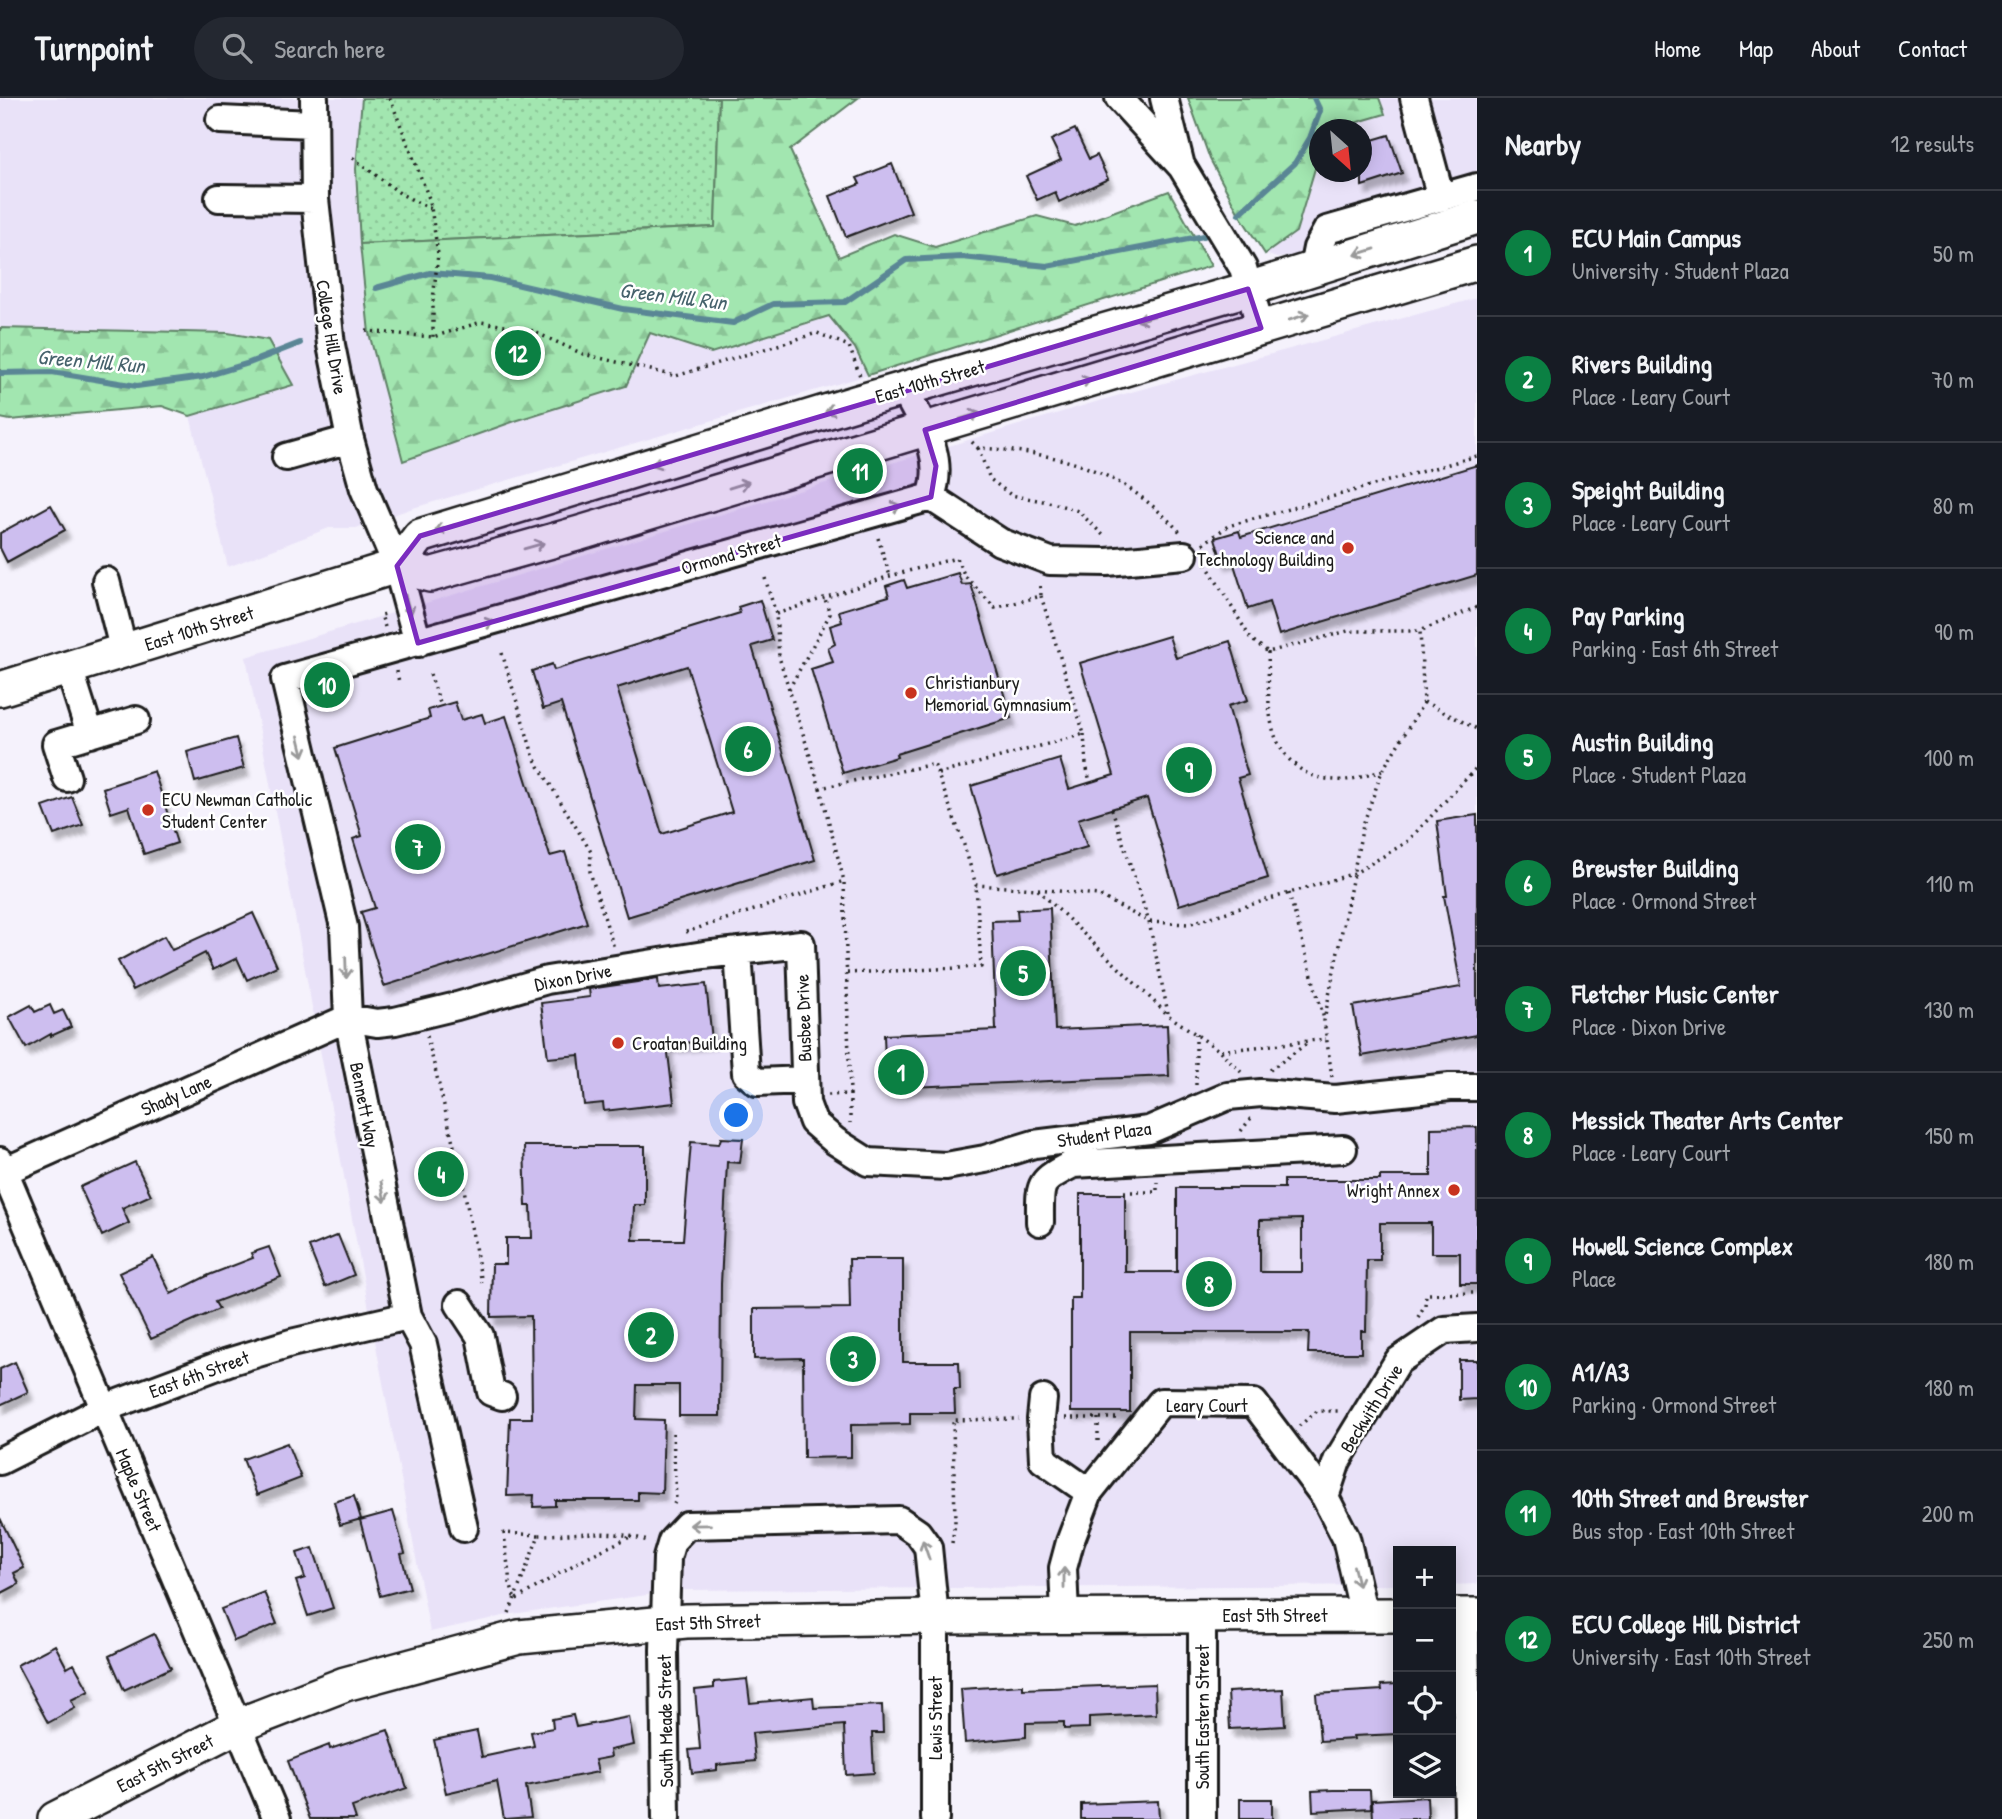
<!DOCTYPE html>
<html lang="en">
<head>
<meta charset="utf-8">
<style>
	body { margin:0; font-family:"Patrick Hand",sans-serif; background:#242831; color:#f1f3f6 }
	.controls { position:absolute; right:21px; bottom:21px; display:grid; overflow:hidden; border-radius:0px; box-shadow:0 4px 18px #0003 }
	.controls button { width:63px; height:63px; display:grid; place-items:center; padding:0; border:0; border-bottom:2px solid #363941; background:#171b24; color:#f1f3f6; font:35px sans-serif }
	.compass { position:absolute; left:1309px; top:21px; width:63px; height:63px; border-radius:50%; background:#171b24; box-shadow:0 4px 18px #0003; rotate:153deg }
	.you { position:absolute; left:737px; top:1018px; width:24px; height:24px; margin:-18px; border:5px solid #fff; border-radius:50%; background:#1a73e8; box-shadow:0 0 0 10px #1a73e833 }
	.badge { display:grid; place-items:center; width:46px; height:46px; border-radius:50%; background:#0b8043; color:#fff; font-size:23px; font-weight:700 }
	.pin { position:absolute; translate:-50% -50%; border:4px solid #fff; box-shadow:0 2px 7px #0006 }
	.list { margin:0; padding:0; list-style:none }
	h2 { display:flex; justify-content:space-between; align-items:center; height:91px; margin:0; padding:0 28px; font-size:30px }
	h2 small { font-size:23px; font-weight:400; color:#9ea1a6 }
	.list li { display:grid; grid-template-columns:46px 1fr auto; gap:21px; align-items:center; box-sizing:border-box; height:126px; padding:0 28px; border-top:2px solid #363941 }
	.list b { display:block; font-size:26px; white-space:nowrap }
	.list p { margin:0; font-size:23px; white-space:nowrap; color:#9ea1a6 }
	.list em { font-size:23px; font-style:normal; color:#9ea1a6 }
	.icon { flex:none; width:38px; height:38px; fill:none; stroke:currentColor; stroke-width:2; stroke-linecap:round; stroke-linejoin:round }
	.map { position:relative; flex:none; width:1477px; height:1721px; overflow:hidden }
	header { display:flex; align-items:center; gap:42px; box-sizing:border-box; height:98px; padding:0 35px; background:#171b24; border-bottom:2px solid #363941 }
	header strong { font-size:33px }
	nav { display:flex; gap:38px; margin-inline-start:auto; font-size:24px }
	.search { width:490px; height:63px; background:#242831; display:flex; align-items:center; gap:18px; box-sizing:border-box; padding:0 24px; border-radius:38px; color:#9ea1a6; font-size:26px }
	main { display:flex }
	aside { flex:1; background:#171b24 }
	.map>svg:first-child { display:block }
	.built { fill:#e9e2f8 }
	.grass { fill:url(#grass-dots); stroke:#5f8166; stroke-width:2 }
	.forest { fill:url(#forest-firs); stroke:#5f8166; stroke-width:2 }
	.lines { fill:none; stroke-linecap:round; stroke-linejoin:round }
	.stream { stroke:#5a8695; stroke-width:6 }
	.building { fill:#cdbeef; stroke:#1c1c1c; stroke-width:2; fill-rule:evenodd; filter:url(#shadow) }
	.minor-casing { stroke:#1c1c1c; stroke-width:32 }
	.major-casing { stroke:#1c1c1c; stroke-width:38 }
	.path { stroke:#1c1c1c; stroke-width:3.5; stroke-dasharray:2 5; stroke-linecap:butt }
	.minor { stroke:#fff; stroke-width:26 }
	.major { stroke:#fff; stroke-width:33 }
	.oneway { stroke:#999 }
	.marked { fill:#7b2cbf; fill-opacity:0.2; stroke:#7b2cbf; stroke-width:5; stroke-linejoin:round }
	.poi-dot { fill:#c8321e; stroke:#fff; stroke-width:2.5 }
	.labels { text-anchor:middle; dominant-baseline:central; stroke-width:5; stroke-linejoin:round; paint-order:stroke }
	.street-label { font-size:19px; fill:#1c1c1c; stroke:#fff }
	.poi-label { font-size:19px; fill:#1c1c1c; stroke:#fff; text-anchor:start }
	.water-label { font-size:21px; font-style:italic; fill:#46626c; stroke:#fff }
</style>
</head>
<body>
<header>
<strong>Turnpoint</strong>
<div class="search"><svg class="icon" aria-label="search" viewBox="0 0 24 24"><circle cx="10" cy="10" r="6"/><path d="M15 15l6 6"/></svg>Search here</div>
<nav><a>Home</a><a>Map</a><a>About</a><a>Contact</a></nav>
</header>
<main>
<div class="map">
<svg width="1477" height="1721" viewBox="0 0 1477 1721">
	<defs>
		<pattern id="grass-dots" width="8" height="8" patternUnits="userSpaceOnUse" patternTransform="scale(1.75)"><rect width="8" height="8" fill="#a2e6b0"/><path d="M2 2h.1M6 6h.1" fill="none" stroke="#8bc597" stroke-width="1.8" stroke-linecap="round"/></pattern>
		<pattern id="forest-firs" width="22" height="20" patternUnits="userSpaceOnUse" patternTransform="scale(1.75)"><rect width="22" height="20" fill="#a2e6b0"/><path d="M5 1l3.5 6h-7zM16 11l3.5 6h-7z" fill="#8bc597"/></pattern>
		<filter id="shadow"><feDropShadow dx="4.5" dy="8" stdDeviation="2" flood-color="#0004"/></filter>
	</defs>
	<rect width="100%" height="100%" fill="#f5f2fc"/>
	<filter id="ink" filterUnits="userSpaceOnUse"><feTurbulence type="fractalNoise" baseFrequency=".0143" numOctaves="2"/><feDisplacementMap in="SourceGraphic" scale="14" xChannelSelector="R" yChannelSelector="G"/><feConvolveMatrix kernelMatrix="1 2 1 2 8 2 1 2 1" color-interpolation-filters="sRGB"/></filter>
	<g filter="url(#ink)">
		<!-- built -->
		<path class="built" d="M0 0H719L715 129 790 114 868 277 413 410 356 430H329L228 469 190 318 175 234 0 230Z
			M1379 0H1477V106L1291 158 1277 160 1265 156 1296 134 1319 57 1320 74H1362V32L1334 31 1384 16Z
			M1477 200V1486L1451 1487V1453H1398V1487L682 1492 512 1516 430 1534 246 559 1102 302Z"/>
		<!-- grass -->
		<path class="grass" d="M362 0H719L715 129 360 146 356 71Z"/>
		<!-- forest -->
		<path class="forest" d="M719 0H858L790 52 839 159 894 136 935 149 1037 118 1075 128 1169 93 1211 168 868 277 855 250 829 218 711 255 650 235 626 288 515 323 403 363 369 235 360 146 715 129Z
			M1188 0H1379L1385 16 1334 31 1320 32 1319 57 1296 134 1265 156 1239 116 1210 61Z
			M0 230 228 235 268 242 293 287 190 318 162 308 10 322 0 320Z"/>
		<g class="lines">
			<!-- stream -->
			<path class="stream" d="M1239 116 1295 65 1310 40 1320 13 1314 0
				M376 190 430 175 490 180 623 211 733 225 773 206 845 204 906 162 962 159 1047 168 1204 138
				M0 275 52 274 137 288 203 279 249 265 300 245"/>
		</g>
		<!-- building -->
		<path class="building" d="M1075 31 1089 61 1097 57 1108 81 1059 104 1055 94 1037 102 1026 78 1061 62 1051 42Z
			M1389 37 1402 75 1362 88V45Z
			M892 66 911 114 846 139 830 98 860 86 857 80Z
			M1477 367V477L1279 537 1269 504 1248 511 1232 460 1222 463 1215 440 1239 433 1241 439Z
			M51 407 65 432 7 464 0 450V435Z
			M958 475 962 487 971 486 1011 620 896 656 897 659 843 675 811 571 833 564 828 550 835 546 830 528 842 524 839 513 889 498 886 488 904 482 907 490Z
			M760 502 772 542 752 548 815 762 627 819 561 605 543 611 532 573 552 566 554 572 740 515 738 509ZM687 568 732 714 662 736 617 590Z
			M1169 538 1176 560 1230 543 1248 602 1228 608 1248 677 1238 680 1268 780 1179 807 1147 700 1078 721 1087 749 997 776 971 688 1060 661 1069 691 1114 677 1080 565Z
			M455 604 461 622 482 616 485 625 506 618 550 758 565 754 587 825 384 888 361 814 375 810 353 741 362 738 335 650 430 620 428 612Z
			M236 640 244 670 195 684 187 654Z
			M154 673 177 745 144 756 129 709 111 715 103 690Z
			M72 699 83 727 54 737 43 709Z
			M1477 717V937L1362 958 1353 908 1461 889 1444 798H1447L1437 723Z
			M1050 810 1055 932 1167 927 1169 978 886 990 884 937 996 932 992 823 1018 822 1017 812Z
			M253 815 277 868 247 882 237 860 213 872 205 855 133 892 118 863 164 838 172 852Z
			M658 881 659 891 706 886 712 942 667 947 674 1005 604 1013 603 1005 584 1007 579 957 548 960 541 905 590 899 589 891Z
			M31 907 35 914 50 907 54 916 63 912 71 929 51 938V936L26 950 9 919Z
			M1477 1029V1186H1460V1155H1431V1125H1380V1162H1367L1366 1233H1361V1255H1308L1309 1234H1130V1314H1071V1200H1080V1096H1125V1174H1177V1090H1284V1082H1380V1078H1431V1030ZM1302 1121V1174H1260V1122Z
			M721 1040 743 1041 740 1065 727 1064 721 1186 720 1318H679V1287H637L636 1321 664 1322 662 1395 638 1394V1402H555V1408L533 1409 534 1397 507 1398 510 1320H532L531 1218 491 1219 492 1166H506V1140H532L531 1108H526L524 1048H645V1107H634L633 1142H683L691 1044 719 1046Z
			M135 1064 151 1097 122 1110 129 1125 102 1138 80 1089Z
			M338 1137 354 1177 325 1189 309 1149Z
			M269 1149 281 1179 215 1204 219 1211 151 1241 119 1175 153 1159 171 1196 209 1177 253 1160 251 1155Z
			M849 1161H903V1264H959L960 1291H954L955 1315H910V1326L851 1327V1359L804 1360 803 1260 754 1261V1211L850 1210Z
			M1459 1262H1477V1301L1459 1302Z
			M15 1264 28 1294 0 1307V1271Z
			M287 1345 301 1380 257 1397 243 1361Z
			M354 1398 361 1421 340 1427 334 1404Z
			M393 1413 405 1455 401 1456 410 1490 380 1498 360 1422Z
			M0 1420 24 1470 14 1475 19 1486 0 1496Z
			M313 1450 333 1510 308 1518 296 1483 305 1480 297 1455Z
			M264 1494 277 1526 234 1543 221 1511Z
			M154 1536 171 1570 124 1592 109 1558Z
			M55 1547 67 1570 74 1566 89 1593 71 1602 75 1610 48 1625 17 1567Z
			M747 1581 750 1605 813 1599 814 1610 882 1607 883 1635H872L874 1675 846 1677 844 1627 752 1635 755 1663 717 1667V1672L692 1675 689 1652 700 1651 695 1592 714 1590V1584Z
			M1155 1586 1156 1616 1089 1619V1630L1064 1631V1624L1026 1625V1639L965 1645 961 1591 1023 1587V1591Z
			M1398 1586V1636L1353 1638 1354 1641 1320 1643 1316 1596 1382 1592 1381 1587Z
			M1283 1591 1285 1628 1230 1631 1228 1594Z
			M573 1617 576 1629 629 1619 634 1647 610 1652 611 1659 595 1662 598 1674 526 1688 531 1719 504 1721 497 1683 446 1695 434 1642 477 1633 482 1659 534 1648 531 1634 553 1630 552 1621Z
			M388 1632 407 1690 352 1709 356 1721H310L288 1663 329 1647 330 1651Z
			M1333 1692H1370L1371 1710 1313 1713 1312 1693Z
			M1427 1699 1428 1721H1373L1372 1702Z
			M1240 1701H1272V1721H1240Z
			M1158 1703 1159 1721H1081V1706Z"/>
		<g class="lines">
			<defs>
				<path id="minor" d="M314 0 315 101 331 247 350 341 364 391 397 468 418 545
					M1119 0 1182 69 1243 170 1261 230
					M1164 0 1180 64
					M1414 0 1441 100
					M220 22 313 26
					M219 100 315 101
					M1313 170 1317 150 1327 132 1477 89
					M286 359 350 341
					M931 399 1000 444 1050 463 1107 464 1184 457
					M106 483 124 554
					M69 570 90 636
					M67 680 56 646 136 622
					M738 853 746 975 757 984 805 982
					M0 1063 277 1721
					M5 1073 348 920 377 925 395 923 457 908 547 882 704 857 801 846 806 1005 813 1024 835 1043 868 1064 946 1068 985 1061 1034 1046 1149 1032 1228 998 1261 995 1335 1001 1450 989H1477
					M1040 1124C1040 1085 1037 1084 1073 1066L1343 1051
					M459 1206 480 1238 491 1294 502 1298
					M1043 1301 1041 1321 1043 1362 1089 1394
					M0 1363 105 1310 228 1264 291 1245 408 1218
					M1325 1399 1337 1363 1398 1263 1444 1232 1477 1230
					M464 1430 423 1246 408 1218 348 920 344 829 285 581 931 399C946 358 922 326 904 291
					M1065 1517 1063 1470 1070 1444 1089 1394 1161 1304 1254 1305 1325 1399 1346 1440 1364 1517
					M1202 1517V1721
					M1465 1517 1468 1721
					M666 1721 664 1552 667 1460 672 1443 687 1427 899 1422 918 1435 928 1449 935 1519V1721"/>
				<path id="major" d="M397 468 420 438 858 304 1248 191 1477 119
					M0 591 397 468 430 477 580 435 1477 165
					M1451 1517H1477
					M55 1721 239 1627 345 1586 519 1539 686 1523 935 1519 1398 1517"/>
			</defs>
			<!-- minor casing -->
			<use href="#minor" class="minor-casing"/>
			<!-- major casing -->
			<use href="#major" class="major-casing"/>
			<!-- path -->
			<path class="path" d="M390 0 430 103 438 156 433 202V239
				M353 60 401 96 431 111
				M366 233 433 239 481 224 530 232 583 256 676 278 817 235 849 248 860 278
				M972 344 978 350C1062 355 1120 370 1180 434
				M978 350 990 381 1011 397 1053 405 1078 413 1105 439
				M878 440 890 478
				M1203 446 1228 428 1477 358
				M1206 466 1251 541 1268 554 1348 533H1420
				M765 480 776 516 779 559 820 690 934 666 964 747 976 787 1037 791 1168 917 1220 953 1326 941
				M776 516 890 478 956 460 965 478 995 510 1041 498 1040 485
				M385 529 381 517 386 516
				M1268 554C1270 598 1261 645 1303 673 1314 680 1332 683 1345 682 1357 681 1370 676 1382 673
				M502 555 534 660 591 754 590 774 614 850
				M397 573 399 585
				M430 576 441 608
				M789 591 830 516 825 501
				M1424 604 1477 631
				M1084 636 1086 666 1090 684
				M938 676 1084 636 1041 498
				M820 690 844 783 850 996 828 997
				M1112 711 1149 824 1168 915
				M1038 791 1098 797 1149 824 1188 826 1355 775 1407 744 1477 669
				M1289 795 1324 921
				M686 834 844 783
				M847 875 981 869 976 787
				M1196 936V987
				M427 938 462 1081 482 1185
				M1220 953 1241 974
				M1270 972 1309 944
				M1332 979 1324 923 1363 727 1382 673 1424 604 1420 533 1477 509
				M850 996V1025
				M1241 1033 1251 1020
				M1124 1094H1157V1084
				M1418 1219 1425 1207 1426 1196 1477 1195
				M1065 1320H1117
				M1299 1328 1317 1313H1342
				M673 1335 676 1402 674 1406
				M1098 1343V1320
				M539 1437 504 1435 510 1485 515 1502 585 1460 632 1438
				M952 1445 955 1425 953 1322 1019 1321
				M509 1515 539 1437C574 1437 614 1430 647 1443"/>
			<!-- minor -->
			<use href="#minor" class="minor"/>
			<!-- major -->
			<use href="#major" class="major"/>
		</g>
		<!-- one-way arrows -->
		<defs><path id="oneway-shaft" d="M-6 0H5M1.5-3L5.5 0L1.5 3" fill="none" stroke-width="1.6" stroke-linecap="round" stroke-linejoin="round" transform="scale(1.75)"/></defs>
		<g class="oneway">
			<use href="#oneway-shaft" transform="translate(1365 154) rotate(163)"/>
			<use href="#oneway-shaft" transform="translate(1299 219) rotate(-17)"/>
			<use href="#oneway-shaft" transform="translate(1147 220) rotate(164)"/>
			<use href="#oneway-shaft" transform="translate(1081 284) rotate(-17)"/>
			<use href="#oneway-shaft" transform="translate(835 311) rotate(163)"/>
			<use href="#oneway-shaft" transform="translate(970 318) rotate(-17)"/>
			<use href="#oneway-shaft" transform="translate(662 364) rotate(163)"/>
			<use href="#oneway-shaft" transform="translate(739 387) rotate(-17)"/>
			<use href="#oneway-shaft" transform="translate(891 410) rotate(-15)"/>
			<use href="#oneway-shaft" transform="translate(445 430) rotate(163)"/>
			<use href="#oneway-shaft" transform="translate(534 448) rotate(-16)"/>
			<use href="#oneway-shaft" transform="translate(408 507) rotate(74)"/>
			<use href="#oneway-shaft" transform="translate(484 526) rotate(-16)"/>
			<use href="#oneway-shaft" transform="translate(301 648) rotate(76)"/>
			<use href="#oneway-shaft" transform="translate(346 870) rotate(88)"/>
			<use href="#oneway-shaft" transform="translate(383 1094) rotate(79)"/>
			<use href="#oneway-shaft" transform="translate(700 1427) rotate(179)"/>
			<use href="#oneway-shaft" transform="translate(926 1452) rotate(-109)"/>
			<use href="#oneway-shaft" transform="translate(1356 1478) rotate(76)"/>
			<use href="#oneway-shaft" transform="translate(1064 1480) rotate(-90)"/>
		</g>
	</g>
	<!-- marked area -->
	<path class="marked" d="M1248 191 1261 230 925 332 936 368 931 399 418 545 397 468 420 438Z"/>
	<!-- markers -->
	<g class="poi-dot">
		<circle cx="1348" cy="450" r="7"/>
		<circle cx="911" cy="595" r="7"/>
		<circle cx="148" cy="712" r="7"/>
		<circle cx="618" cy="945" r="7"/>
		<circle cx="1454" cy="1092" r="7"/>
	</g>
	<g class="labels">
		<!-- street labels -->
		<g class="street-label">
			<text transform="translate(332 239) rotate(81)">College Hill Drive</text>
			<text transform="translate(930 283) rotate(-16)">East 10th Street</text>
			<text transform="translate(731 456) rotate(-16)">Ormond Street</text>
			<text transform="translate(199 530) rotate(-17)">East 10th Street</text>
			<text transform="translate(573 879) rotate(-11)">Dixon Drive</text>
			<text transform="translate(803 920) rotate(-92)">Busbee Drive</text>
			<text transform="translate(176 997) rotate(-24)">Shady Lane</text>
			<text transform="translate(365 1007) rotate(79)">Bennett Way</text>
			<text transform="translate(1104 1036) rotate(-8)">Student Plaza</text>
			<text transform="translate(199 1276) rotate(-20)">East 6th Street</text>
			<text x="1207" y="1307">Leary Court</text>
			<text transform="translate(1371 1310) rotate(-58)">Beckwith Drive</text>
			<text transform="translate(139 1392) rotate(67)">Maple Street</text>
			<text x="1275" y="1517">East 5th Street</text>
			<text transform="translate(708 1524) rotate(-2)">East 5th Street</text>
			<text transform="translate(1202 1619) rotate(-90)">South Eastern Street</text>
			<text transform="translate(935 1620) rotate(-90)">Lewis Street</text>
			<text transform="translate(665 1623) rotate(-91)">South Meade Street</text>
			<text transform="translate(165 1665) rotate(-27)">East 5th Street</text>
		</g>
		<!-- poi labels -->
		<g class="poi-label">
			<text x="1334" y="439" text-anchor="end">Science and<tspan x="1334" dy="22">Technology Building</tspan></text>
			<text x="925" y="584">Christianbury<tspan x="925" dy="22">Memorial Gymnasium</tspan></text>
			<text x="162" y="701">ECU Newman Catholic<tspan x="162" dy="22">Student Center</tspan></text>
			<text x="632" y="945">Croatan Building</text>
			<text x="1440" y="1092" text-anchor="end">Wright Annex</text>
		</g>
		<!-- water labels -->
		<g class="water-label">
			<text transform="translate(673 198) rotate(7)">Green Mill Run</text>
			<text transform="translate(91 263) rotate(5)">Green Mill Run</text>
		</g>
	</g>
</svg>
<div class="controls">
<button>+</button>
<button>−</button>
<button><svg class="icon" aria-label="locate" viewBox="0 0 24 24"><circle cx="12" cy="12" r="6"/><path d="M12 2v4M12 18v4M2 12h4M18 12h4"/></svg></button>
<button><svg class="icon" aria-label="layers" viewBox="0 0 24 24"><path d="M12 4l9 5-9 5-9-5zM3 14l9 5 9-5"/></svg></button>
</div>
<svg class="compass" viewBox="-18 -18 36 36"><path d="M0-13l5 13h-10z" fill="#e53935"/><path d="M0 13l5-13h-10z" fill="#9ea1a6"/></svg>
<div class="you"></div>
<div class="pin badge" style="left:901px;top:974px">1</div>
<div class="pin badge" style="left:651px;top:1237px">2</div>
<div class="pin badge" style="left:853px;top:1261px">3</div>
<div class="pin badge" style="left:441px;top:1076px">4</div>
<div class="pin badge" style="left:1023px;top:875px">5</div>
<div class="pin badge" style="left:748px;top:651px">6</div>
<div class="pin badge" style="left:418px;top:749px">7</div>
<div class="pin badge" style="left:1209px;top:1186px">8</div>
<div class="pin badge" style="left:1189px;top:672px">9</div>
<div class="pin badge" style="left:327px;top:587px">10</div>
<div class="pin badge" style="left:860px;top:373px">11</div>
<div class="pin badge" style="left:518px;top:255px">12</div>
</div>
<aside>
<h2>Nearby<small>12 results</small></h2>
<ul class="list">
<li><span class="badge">1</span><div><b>ECU Main Campus</b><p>University · Student Plaza</p></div><em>50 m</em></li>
<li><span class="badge">2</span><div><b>Rivers Building</b><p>Place · Leary Court</p></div><em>70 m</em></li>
<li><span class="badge">3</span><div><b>Speight Building</b><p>Place · Leary Court</p></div><em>80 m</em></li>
<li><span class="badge">4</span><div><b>Pay Parking</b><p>Parking · East 6th Street</p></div><em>90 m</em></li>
<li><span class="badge">5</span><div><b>Austin Building</b><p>Place · Student Plaza</p></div><em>100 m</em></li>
<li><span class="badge">6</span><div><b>Brewster Building</b><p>Place · Ormond Street</p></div><em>110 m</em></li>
<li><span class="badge">7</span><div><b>Fletcher Music Center</b><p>Place · Dixon Drive</p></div><em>130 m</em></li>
<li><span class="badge">8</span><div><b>Messick Theater Arts Center</b><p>Place · Leary Court</p></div><em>150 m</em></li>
<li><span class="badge">9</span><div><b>Howell Science Complex</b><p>Place</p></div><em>180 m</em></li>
<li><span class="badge">10</span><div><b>A1/A3</b><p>Parking · Ormond Street</p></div><em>180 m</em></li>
<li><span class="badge">11</span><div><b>10th Street and Brewster</b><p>Bus stop · East 10th Street</p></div><em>200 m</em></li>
<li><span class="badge">12</span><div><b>ECU College Hill District</b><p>University · East 10th Street</p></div><em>250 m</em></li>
</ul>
</aside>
</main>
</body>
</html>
